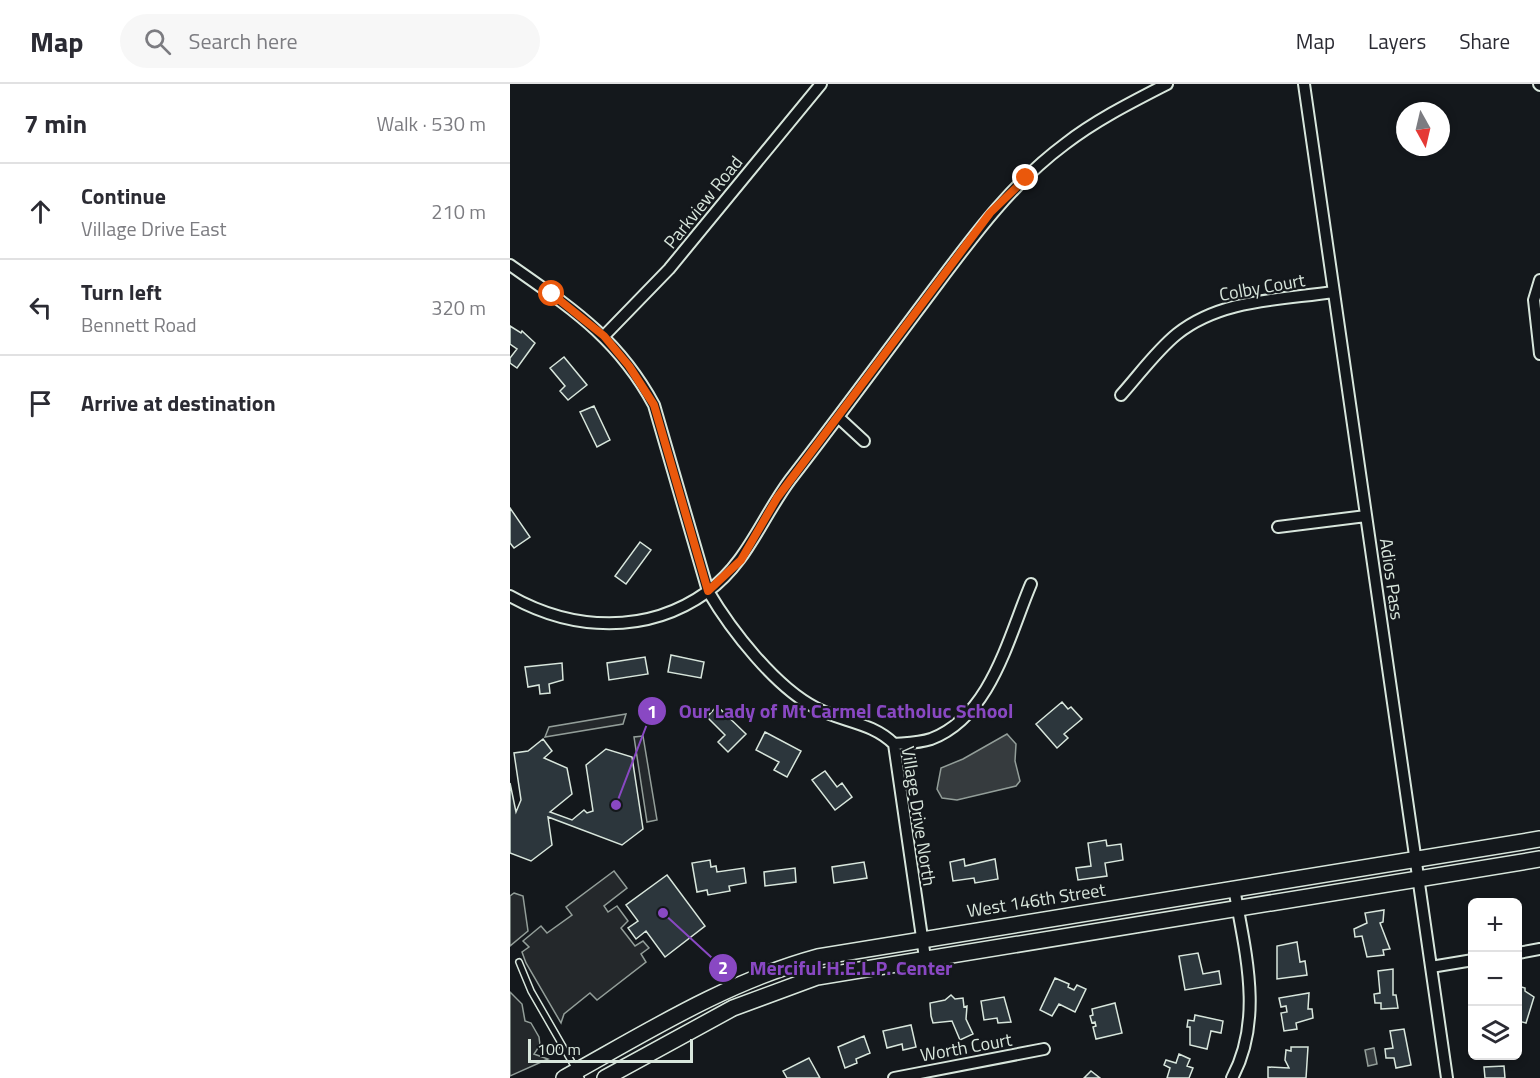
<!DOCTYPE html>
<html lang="en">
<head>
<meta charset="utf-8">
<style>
	body { margin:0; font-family:"Titillium Web",sans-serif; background:#f7f7f7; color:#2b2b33 }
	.controls { position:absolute; right:18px; bottom:18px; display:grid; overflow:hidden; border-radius:9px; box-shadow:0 3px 9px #0003 }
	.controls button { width:54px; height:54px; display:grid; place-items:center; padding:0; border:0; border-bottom:2px solid #e1e1e2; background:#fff; color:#2b2b33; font:30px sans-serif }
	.compass { position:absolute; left:886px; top:18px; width:54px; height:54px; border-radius:50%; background:#fff; box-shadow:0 3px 9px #0003; rotate:172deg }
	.scale { position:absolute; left:18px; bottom:15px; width:165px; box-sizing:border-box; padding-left:6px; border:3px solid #d8e6dc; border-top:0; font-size:16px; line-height:21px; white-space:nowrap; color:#d8e6dc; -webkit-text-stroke:4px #14181c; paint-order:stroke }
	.stop { position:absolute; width:18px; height:18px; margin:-14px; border:4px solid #ea580c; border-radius:50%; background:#fff }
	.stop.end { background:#ea580c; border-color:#fff; box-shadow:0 2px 6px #0008 }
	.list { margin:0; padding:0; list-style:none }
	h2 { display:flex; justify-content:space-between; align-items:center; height:78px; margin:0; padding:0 24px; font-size:26px }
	h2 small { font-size:20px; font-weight:400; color:#7c7c81 }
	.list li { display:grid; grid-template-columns:39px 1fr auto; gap:18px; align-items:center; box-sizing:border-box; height:96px; padding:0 24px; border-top:2px solid #e1e1e2 }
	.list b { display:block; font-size:22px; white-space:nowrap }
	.list p { margin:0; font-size:20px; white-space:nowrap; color:#7c7c81 }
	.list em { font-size:20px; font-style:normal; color:#7c7c81 }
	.icon { flex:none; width:33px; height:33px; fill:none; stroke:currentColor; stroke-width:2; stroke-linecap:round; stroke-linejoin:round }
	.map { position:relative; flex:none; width:1030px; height:994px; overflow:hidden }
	header { display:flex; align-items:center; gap:36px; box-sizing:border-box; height:84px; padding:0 30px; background:#fff; border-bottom:2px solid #e1e1e2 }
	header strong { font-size:28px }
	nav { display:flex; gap:33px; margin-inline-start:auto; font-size:21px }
	.search { width:420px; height:54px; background:#f7f7f7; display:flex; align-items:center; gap:15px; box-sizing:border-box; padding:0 21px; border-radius:33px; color:#7c7c81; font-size:22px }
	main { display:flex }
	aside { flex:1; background:#fff }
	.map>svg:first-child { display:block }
	.parking { fill:#24282b; stroke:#939e99; stroke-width:1.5 }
	.water { fill:#363b3e; stroke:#939e99; stroke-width:1.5 }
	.building { fill:#2c363c; stroke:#d8e6dc; stroke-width:1.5 }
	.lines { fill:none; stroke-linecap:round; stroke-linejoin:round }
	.service-casing { stroke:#d8e6dc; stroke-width:8 }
	.minor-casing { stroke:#d8e6dc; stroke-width:14 }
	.primary-casing { stroke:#d8e6dc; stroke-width:18 }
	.service { stroke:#14181c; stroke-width:5 }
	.minor { stroke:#14181c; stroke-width:10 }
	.primary { stroke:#14181c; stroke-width:15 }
	.route { stroke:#ea580c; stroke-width:8 }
	.labels { text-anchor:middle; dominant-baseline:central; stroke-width:4.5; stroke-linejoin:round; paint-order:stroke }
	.street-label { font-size:18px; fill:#d8e6dc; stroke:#14181c }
	.leader { fill:none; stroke:#8948c3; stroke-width:2 }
	.callout-dot { fill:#8948c3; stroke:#14181c; stroke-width:2 }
	.mark-label { font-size:18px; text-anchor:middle; font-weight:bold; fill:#fff }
	.callout-label { font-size:20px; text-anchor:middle; font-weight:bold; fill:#8948c3; stroke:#14181c; stroke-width:4.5; stroke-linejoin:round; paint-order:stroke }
</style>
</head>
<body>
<header>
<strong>Map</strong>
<div class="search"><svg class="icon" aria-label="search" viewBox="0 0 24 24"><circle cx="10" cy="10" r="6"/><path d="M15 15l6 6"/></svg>Search here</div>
<nav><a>Map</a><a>Layers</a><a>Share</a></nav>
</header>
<main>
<aside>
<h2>7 min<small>Walk · 530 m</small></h2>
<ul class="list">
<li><svg class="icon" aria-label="ahead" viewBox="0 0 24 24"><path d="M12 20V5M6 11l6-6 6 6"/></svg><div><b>Continue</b><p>Village Drive East</p></div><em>210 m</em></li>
<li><svg class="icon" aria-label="left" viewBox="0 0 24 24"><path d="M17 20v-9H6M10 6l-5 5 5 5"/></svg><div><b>Turn left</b><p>Bennett Road</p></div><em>320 m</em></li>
<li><svg class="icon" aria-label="arrive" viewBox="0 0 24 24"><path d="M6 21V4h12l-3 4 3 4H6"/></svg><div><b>Arrive at destination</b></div></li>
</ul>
</aside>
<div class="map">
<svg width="1030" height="994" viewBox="0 0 1030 994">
	<rect width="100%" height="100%" fill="#14181c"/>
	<!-- parking -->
	<path class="parking" d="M116 630 113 640 35 653 39 643Z
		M133 652 147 736 137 738 124 653Z
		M104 787 117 804 94 822 98 828 107 822 118 837 111 844 125 862 133 857 139 864 131 870 136 878 87 916 80 909 54 930 51 939 16 879 12 868 19 863 13 857 31 842 37 849 62 831 56 823Z
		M4 809 13 812 18 847 0 862V812Z
		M0 908 12 920 15 937 21 939 29 953 30 961 24 970 38 975 0 992Z"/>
	<!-- water -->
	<path class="water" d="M497 650 506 660 505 677 510 697 506 702 447 716 432 714 427 705 431 684 453 675Z
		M864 964 867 980 858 982 855 966Z"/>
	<!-- building -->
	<path class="building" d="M0 242 11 249 12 247 25 259 7 284 0 279V274L7 265 0 260Z
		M54 273 77 301 58 316 50 307 55 302 40 284Z
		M84 322 100 356 87 363 70 328Z
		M0 424 20 453 4 464 0 459Z
		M130 458 141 466 116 500 105 492Z
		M161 571 194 578 191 594 158 588Z
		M135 573 138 590 99 596 97 579Z
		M52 579 53 596 39 600 40 609 30 610 29 601 18 603 15 583Z
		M552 618 558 625 561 623 572 635 554 650 558 654 547 664 526 640Z
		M207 622 236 650 218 668 208 658 215 651 197 633Z
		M255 648 291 667 277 693 264 686 269 678 246 666Z
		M33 655 42 667 34 674 57 684 62 710 40 728 62 736 74 726 77 729 83 727 76 681 96 665 122 673 133 745 112 761 38 733 42 761 21 777 0 769V699L6 728 11 716 4 669 18 667Z
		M315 687 327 703 332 699 342 713 325 726 302 696Z
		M596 756 597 762 611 760 613 776 595 779 597 792 568 796 566 784 581 782 578 759Z
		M454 775 455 782 485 775 488 795 465 799 464 794 443 797 440 778Z
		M200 776 201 783 206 782 207 788 234 784 236 799 219 802 220 807 198 811 197 806 187 808 182 779Z
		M354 778 357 794 324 799 322 783Z
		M285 784 286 798 255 802 254 788Z
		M157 791 195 842 155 873 136 847 126 855 118 844 128 837 116 821Z
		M874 826 873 838 870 839 880 865 873 866 874 871 857 873 852 852 845 853 844 845 857 839 855 829Z
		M787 858 790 878 795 877 797 891 767 895V862Z
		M688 869 693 890 709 887 711 900 675 906 669 872Z
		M883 885V911H886L888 924 871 925V919H865L864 910 870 909 868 887Z
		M545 894 559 900 558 903 564 906 567 901 576 905 565 928 549 920 542 932 530 926Z
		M1008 902 1015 904V907L1024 913 1016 939 1008 937Z
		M799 909 798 925H802L803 934 786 939 787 945 774 947 771 929 777 928 776 922 771 923 769 914Z
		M441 911 445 915 453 914 454 923 457 922 456 935 463 950 450 956 442 937 423 939 421 932 420 919 435 916Z
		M494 913 501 938 488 939 487 934 474 936 471 917Z
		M605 919 612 949 586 955 583 943 586 942 585 938 582 939 580 932 583 931 582 925Z
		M685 931 713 937 711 949 701 947 697 965 680 961V943H677L678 936 684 937Z
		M401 941 406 963 393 966 392 960 377 964 373 947Z
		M894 945 901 981 886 984 884 974H876L875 965 883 964 880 947Z
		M354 952 360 969 346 975 347 979 335 984 328 963Z
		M781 963H798L796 994H758V983L779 984 775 976 776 966 781 967Z
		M669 970 680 975 677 982 683 984 679 994H657L660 984 654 981 656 976 666 979Z
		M299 974 310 994H277L273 987Z
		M994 982 995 994H975L974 983Z
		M581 987 590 994H574Z"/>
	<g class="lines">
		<defs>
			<path id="service" d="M9 878 21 907 71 994"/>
			<path id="minor" d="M794 0 937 994
				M1029 0 1030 1
				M0 181C61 224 107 253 144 321L198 507C221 546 265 603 306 624 332 638 362 638 384 660L415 874
				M1030 196 1024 216 1030 270
				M94 252 159 185 311 0
				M611 311C629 291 646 267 667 250 711 215 769 216 824 208
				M328 333 354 357
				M768 443 856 432
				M0 512C62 547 137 551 197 508 237 479 251 435 280 396 325 338 369 278 414 218 457 161 497 103 555 60 586 36 622 18 657 0
				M384 660C396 659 409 659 421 655 481 632 498 554 521 500
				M1008 869 1030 865
				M921 883 963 876
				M384 994 534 965
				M722 994C754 935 735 867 724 804"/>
			<path id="primary" d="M54 994C137 948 216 898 308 873L1030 755
				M95 994 223 924 307 893 1030 775"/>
		</defs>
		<!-- service casing -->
		<use href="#service" class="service-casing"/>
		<!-- minor casing -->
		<use href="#minor" class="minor-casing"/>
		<!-- primary casing -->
		<use href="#primary" class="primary-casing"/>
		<!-- service -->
		<use href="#service" class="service"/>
		<!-- minor -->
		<use href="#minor" class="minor"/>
		<!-- primary -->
		<use href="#primary" class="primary"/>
	</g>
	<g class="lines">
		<!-- route -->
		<path class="route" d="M42 210 94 252 119 282 144 321 198 507 231 476 267 414 480 129 516 94"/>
	</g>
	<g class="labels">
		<!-- street labels -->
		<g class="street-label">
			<text transform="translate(193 118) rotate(-51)">Parkview Road</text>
			<text transform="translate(752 203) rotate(-10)">Colby Court</text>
			<text transform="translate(882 495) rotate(82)">Adios Pass</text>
			<text transform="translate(409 732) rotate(81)">Village Drive North</text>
			<text transform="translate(526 816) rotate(-9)">West 146th Street</text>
			<text transform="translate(456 963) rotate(-10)">Worth Court</text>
		</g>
	</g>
	<!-- callouts -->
	<path class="leader" d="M106 721L142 627M153 829L213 884"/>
	<g class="callout-dot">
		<circle cx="106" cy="721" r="6"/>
		<circle cx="153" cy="829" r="6"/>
		<circle cx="142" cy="627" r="15"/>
		<circle cx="213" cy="884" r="15"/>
	</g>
	<g class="mark-label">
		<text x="142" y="634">1</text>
		<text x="213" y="890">2</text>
	</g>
	<g class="callout-label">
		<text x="336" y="634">Our Lady of Mt Carmel Catholuc School</text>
		<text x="341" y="891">Merciful H.E.L.P. Center</text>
	</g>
</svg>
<div class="controls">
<button>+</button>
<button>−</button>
<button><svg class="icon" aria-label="layers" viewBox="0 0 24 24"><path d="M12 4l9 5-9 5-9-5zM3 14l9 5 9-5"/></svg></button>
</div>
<svg class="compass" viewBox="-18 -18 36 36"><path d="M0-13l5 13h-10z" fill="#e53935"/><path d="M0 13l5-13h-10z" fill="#7c7c81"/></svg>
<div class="scale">100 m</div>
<div class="stop" style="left:42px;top:210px"></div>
<div class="stop end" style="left:516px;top:94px"></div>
</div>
</main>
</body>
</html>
